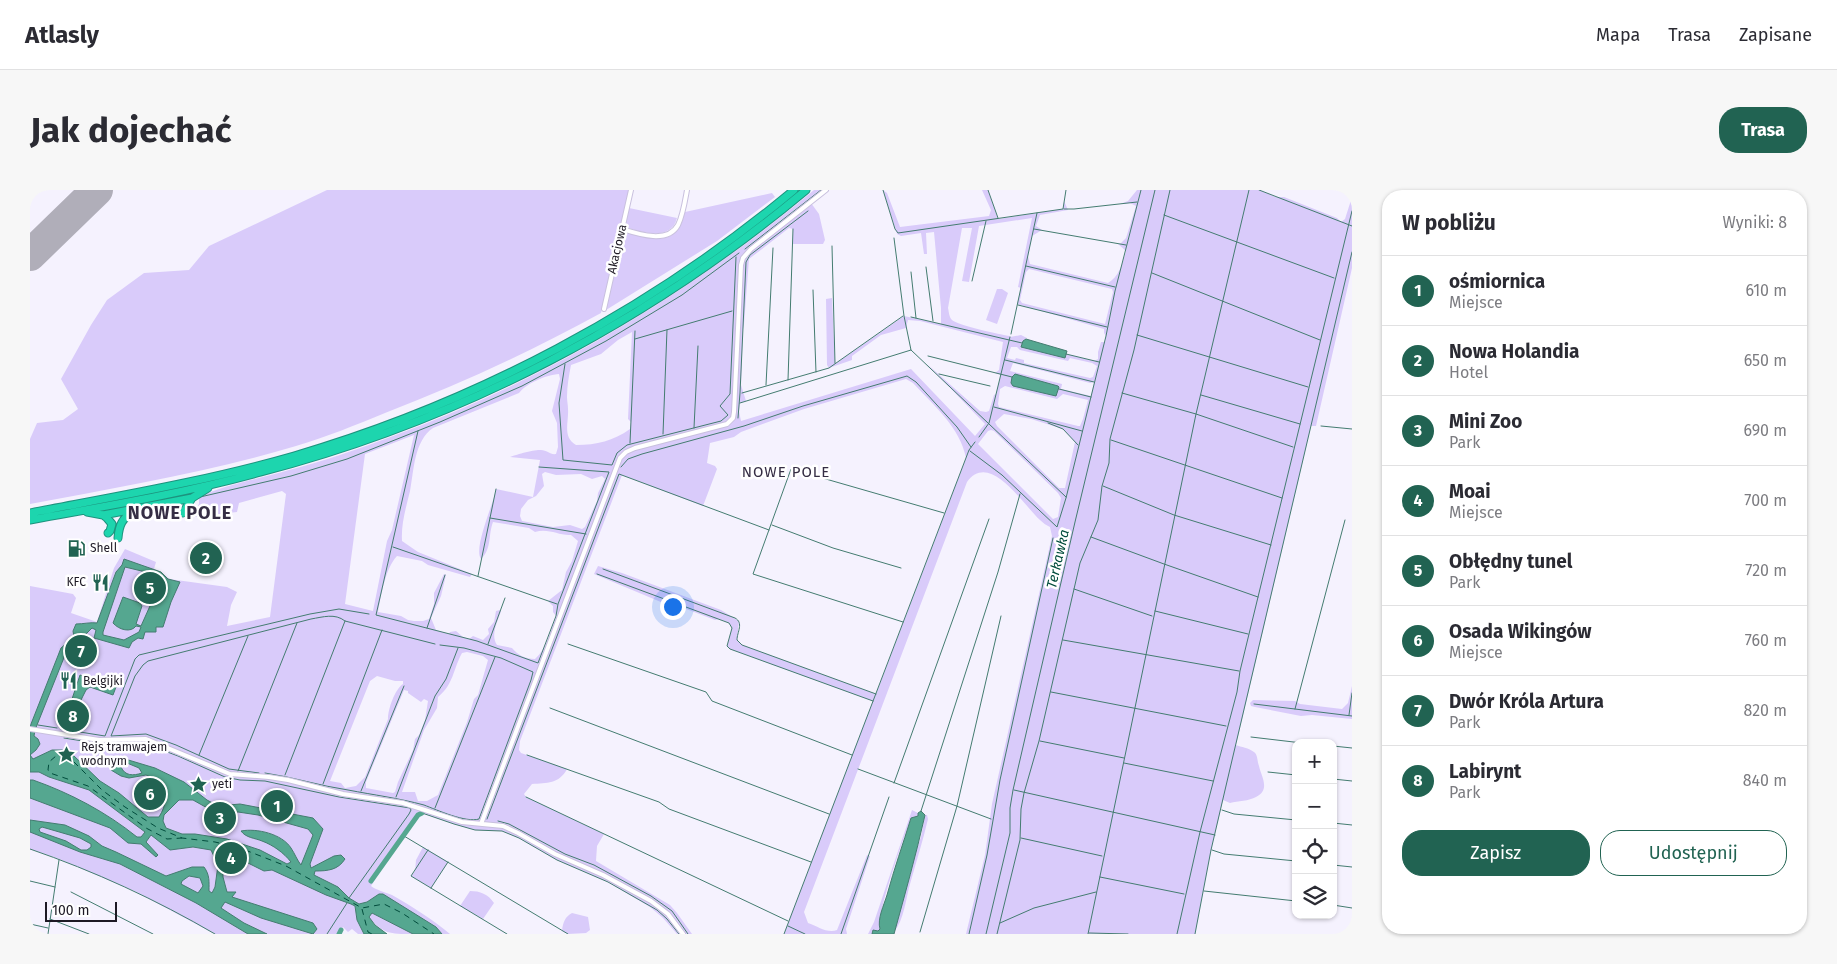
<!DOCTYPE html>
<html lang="pl">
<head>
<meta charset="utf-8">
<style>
	body { margin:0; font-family:"Fira Sans",sans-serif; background:#f7f7f7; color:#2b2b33 }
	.controls { position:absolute; right:15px; bottom:15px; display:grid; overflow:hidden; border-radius:10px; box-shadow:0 1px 4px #0004 }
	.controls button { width:45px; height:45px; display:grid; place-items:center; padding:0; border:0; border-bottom:1px solid #e1e1e2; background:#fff; color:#2b2b33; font:25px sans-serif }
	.scale { position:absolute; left:15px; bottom:12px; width:72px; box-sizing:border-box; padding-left:5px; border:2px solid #1d1924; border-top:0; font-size:14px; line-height:18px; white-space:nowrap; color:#1d1924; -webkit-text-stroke:4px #fff; paint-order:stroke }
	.you { position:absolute; left:642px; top:416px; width:18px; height:18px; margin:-12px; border:4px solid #fff; border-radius:50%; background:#1a73e8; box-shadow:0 0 0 8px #1a73e833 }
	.badge { display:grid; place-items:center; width:32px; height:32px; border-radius:50%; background:#216352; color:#fff; font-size:16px; font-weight:700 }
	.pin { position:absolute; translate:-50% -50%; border:2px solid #fff; box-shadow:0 1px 5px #0006 }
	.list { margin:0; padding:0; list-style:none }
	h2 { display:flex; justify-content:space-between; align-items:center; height:65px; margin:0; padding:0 20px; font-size:21px }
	h2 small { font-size:16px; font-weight:400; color:#7c7c81 }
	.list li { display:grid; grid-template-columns:32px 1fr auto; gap:15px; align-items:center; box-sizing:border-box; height:70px; padding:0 20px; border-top:1px solid #e1e1e2 }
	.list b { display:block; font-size:19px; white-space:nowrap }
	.list p { margin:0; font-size:16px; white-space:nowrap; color:#7c7c81 }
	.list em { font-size:16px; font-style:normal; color:#7c7c81 }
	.actions { display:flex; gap:10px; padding:15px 20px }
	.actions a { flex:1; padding:11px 0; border:1px solid #216352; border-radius:20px; text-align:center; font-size:18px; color:#216352 }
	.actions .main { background:#216352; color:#fff }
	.icon { flex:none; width:28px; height:28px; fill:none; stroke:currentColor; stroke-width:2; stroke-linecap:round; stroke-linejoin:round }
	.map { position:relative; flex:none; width:1322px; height:744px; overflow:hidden; border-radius:20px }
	header { display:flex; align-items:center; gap:30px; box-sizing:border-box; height:70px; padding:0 25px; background:#fff; border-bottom:1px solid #e1e1e2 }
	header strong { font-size:24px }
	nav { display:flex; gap:28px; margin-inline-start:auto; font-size:18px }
	.intro { display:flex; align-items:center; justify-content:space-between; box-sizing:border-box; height:120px; padding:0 30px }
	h1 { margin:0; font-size:35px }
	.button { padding:12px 22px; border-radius:20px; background:#216352; color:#fff; font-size:18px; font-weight:700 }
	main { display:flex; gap:30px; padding:0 30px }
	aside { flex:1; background:#fff; border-radius:20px; box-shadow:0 1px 4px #0004 }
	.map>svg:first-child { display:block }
	.green { fill:#d9cbfa; fill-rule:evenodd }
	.water { fill:#55a790; stroke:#447c70; fill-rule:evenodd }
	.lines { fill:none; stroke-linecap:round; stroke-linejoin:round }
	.stream { stroke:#447c70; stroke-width:1 }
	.canal { stroke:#55a790; stroke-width:5 }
	.ferry { stroke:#014c3c; stroke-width:1; stroke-dasharray:6 5; stroke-linecap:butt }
	.runway { stroke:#b0aeb9; stroke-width:32 }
	.minor-casing { stroke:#c9c1de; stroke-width:6 }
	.motorway-casing { stroke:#1d937e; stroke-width:9 }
	.minor { stroke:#fff; stroke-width:4 }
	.motorway { stroke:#1dd5ae; stroke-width:7 }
	.labels { text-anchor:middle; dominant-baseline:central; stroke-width:5; stroke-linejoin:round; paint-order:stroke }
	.street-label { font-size:12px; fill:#1d1924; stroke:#fff }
	.poi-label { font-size:12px; fill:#1d1924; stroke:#fff; text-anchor:start }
	.water-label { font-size:14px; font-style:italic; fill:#014c3c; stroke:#fff }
	.quarter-label { font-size:15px; letter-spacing:1px; fill:#352d44; stroke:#fff }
	.district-label { font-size:18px; font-weight:bold; letter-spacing:1px; fill:#352d44; stroke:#fff }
</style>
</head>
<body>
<header>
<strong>Atlasly</strong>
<nav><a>Mapa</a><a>Trasa</a><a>Zapisane</a></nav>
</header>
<div class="intro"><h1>Jak dojechać</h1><a class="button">Trasa</a></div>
<main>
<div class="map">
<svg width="1322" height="744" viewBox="0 0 1322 744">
	<rect width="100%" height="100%" fill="#f5f2fe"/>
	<!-- green -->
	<path class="green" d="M297 0H599L571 123C500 162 430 194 355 223 326 235 296 247 266 256 179 282 89 297 0 314V249L7 233 33 230 48 219 31 189 61 135 77 110 114 83 159 80 179 56Z
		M784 0H796L781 13 789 24 795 50 793 54H763V39L759 38 719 69 714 134 713 139 711 195 716 211 710 213 709 221 711 231 881 179 945 246 955 234 897 174 950 221 956 222 959 221 964 205 966 204 971 185 965 183 969 180 973 152 890 131 878 130 876 138 851 145 822 166V170L799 178 797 175 796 109 802 108 805 174 874 126 911 134V118L904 42 896 43 897 64H894L891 43 871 46 867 44 853 0 857 3 870 37 959 26 961 20 952 0H958L968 29 1033 19 1034 11 1038 20 1010 25 1006 36 1012 40 1002 46 998 66 1000 74 1078 93C1089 87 1093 72 1096 61L1088 54H1090L1096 48 1106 16 1100 13 1090 14 1098 11 1107 0H1229L1246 7H1254L1307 28 1311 32 1315 29 1322 7V78L1286 236H1281L1206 555C1211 557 1219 558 1224 562 1228 565 1227 571 1229 576 1231 586 1241 600 1226 607 1219 611 1208 611 1200 613L1193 610 1181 660 1165 744H936L955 665 962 614 1022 346 1020 337C1016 335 1013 333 1010 330 994 316 960 260 937 292L774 722 778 733C787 736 798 744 807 740L837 665 840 666 816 739 817 744H754L843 511 700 459 697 456 702 438 699 433 689 429 685 430 651 417 638 415 564 384 568 376 592 383 691 420 709 431 707 450 712 455 846 504 936 268C930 237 904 216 883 193L876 189 774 219 711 242 704 247 680 253 677 273 685 276 687 279 673 316 592 285 490 551 489 560 491 563 537 579C529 594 517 593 502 594L494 604 496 607 574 644 567 656 566 671 640 715 647 723 662 744H647L633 728 620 717 578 692 527 670 489 648 472 641 445 640 424 634 392 623 388 625 345 685 346 688 341 696C346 700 355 702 362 705 383 717 402 729 420 744H412L406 737 349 704 337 712 329 714 324 711 321 714 325 716 327 730 334 744H328L322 739 318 742 313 737 309 744H185L104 701 29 669 0 659V396L43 404 46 408 41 423 67 432 84 378 95 359 126 372 124 379 131 382 139 389 197 397 207 402 201 415 197 436 240 427 256 304 252 301 209 313 207 322 166 327 158 325 159 322 165 321 169 314V307C197 294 229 289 259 280 294 271 329 259 363 246 516 190 659 104 784 0ZM1002 28 988 97 991 98 987 114 1074 139V143L1076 146 1075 152H1071L1068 162V169L1064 171 1036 164 1035 167 991 157 993 151 997 148 991 145 980 147V146C971 145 927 135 922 130 919 127 919 122 918 118L932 38H942L932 91 939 92 949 36ZM999 79 1082 99 1083 102 1075 134 992 113 990 110 996 82ZM602 142 598 229 601 232 600 239C583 251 567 255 546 255 532 247 539 232 538 219 538 215 537 211 537 207 537 196 539 185 541 175L571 164 588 150ZM981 157H987L990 160 1038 171 1040 168 1062 173 1067 176 1063 187 1060 188 994 173V170L986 168 985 170 977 168ZM983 173 1060 193 1064 192 1061 206 1031 199 1032 194 980 181ZM529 184 530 189 522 221 527 233 528 257 526 264C520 265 517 260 511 260 506 259 484 265 480 267L510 270 503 307 466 299C464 313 443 358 451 369 462 359 458 345 463 332L499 338 505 342C519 338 529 346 541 345L548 351 542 371 536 382 532 400 518 411 523 416V422L526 426C520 440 517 459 505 469 495 469 488 465 482 458L467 455C460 445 468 431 471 421L470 420 466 421 464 432 458 439 459 444 453 450 443 446 439 449 433 447 426 441 420 442 419 444 406 440 401 428 411 406 416 385 414 384 404 403V414L399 429 393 431H384L378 430 371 426 348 422C351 406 355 379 367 366L392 371 398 375 440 387 442 384 388 362 372 351C371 333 376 318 380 301 384 280 384 251 403 238L489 203C497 193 516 185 529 184ZM985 184 1029 197 1026 205ZM975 196 1027 209 1033 204 1058 210 1053 229 1050 236H1048L969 217 968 214 970 199ZM974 224 1001 229 1033 239 1045 252 1035 298H1029L967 236 965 232ZM961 240 964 241 1028 303 1031 308 1028 327 1023 329 948 254 958 241ZM384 245 362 340 357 351 343 421 315 414 335 264ZM515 282 526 285 551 284 562 289 572 286 575 289 568 303 567 311 555 337 552 339 540 335 523 337 492 331 490 326 491 319 498 310 506 306 514 296 512 284ZM437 462 453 466 458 470 448 505 444 509 437 532 408 605 397 611H388L385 602H372L394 540 407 518 408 507C424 494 423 479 432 463ZM347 486 365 491H373V494C365 499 358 519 358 529L335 587 326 596 315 598 311 593 300 591 340 491ZM374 500 378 501V503L391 512 394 509 398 511 395 530 389 545 385 549 383 560 368 592 365 602 363 603 336 598V592Z
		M742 3 745 7 687 51 576 120 594 42C622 48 646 60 655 22Z
		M599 18 647 28C641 52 611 42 595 37Z
		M967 99H972L978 103 967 134 956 130Z
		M1322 496V529L1282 525 1271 526 1225 517 1221 516 1220 513 1223 510 1265 511 1270 514 1312 519 1318 513Z
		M882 620 888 623V626L881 628C874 648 846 724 850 739L848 742 842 741V744H838L844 732Z
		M895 625H897L898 629C893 651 886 672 880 694 876 708 874 730 864 742L883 675V669L891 647Z
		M393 657 418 672 401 698 381 686 385 681 386 670Z
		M440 701C450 701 458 704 464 713L453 729 430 716Z
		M342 723 383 744C359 744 354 744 338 727Z
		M542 723 558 727 560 740 556 743 538 744 532 741C533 732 535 727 542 723Z"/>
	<!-- water -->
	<path class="water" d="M996 149 1037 161 1035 168 991 157 993 151Z
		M985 184 1028 196 1029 197 1026 206 983 196 981 193 982 187Z
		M94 369 131 382 138 389 150 392 141 412 133 437H126V442H115L113 449 108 448 102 452 99 458 64 448 66 440 62 438 35 465 5 540 4 546 8 549 10 554 6 560 0 565 3 569 22 560H32L44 566 70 591 89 603 118 627H129C137 614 137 606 131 591L116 585 99 588 91 586 81 580 82 571 95 569 125 578 154 592 177 610 188 616 210 614 283 628 293 639 280 674 281 678 304 666 311 665 315 669C308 680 298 681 285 681L284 685 308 697 319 708 329 714 337 712 349 704H353L406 737 412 744H383L342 723 339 727 345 735 357 744H334L327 730 325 716 321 714 296 705 242 680 234 681 198 663 193 671V687L197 702H206L202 707 283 733 287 739 283 744 231 728 195 712 191 718 214 733 237 744H218L166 713 90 674 50 662 0 642V630L35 635 59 646 72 656 86 662 136 686 162 677H174C180 685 179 692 179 701L182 703 185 697 188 675 181 660 163 657 140 660 121 645 116 652 128 665 126 667 111 654 98 653 80 638 0 608V590H3C40 603 76 622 107 647H111L115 642 59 600 19 587 9 582H0V538L1 534 31 458 44 447 43 441 46 434C53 434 61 432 67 433L86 382 92 375ZM95 377 124 384 128 391 122 406 124 407 111 436 106 434 112 416 110 413 93 407 83 433C89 440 101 443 106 436L111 437 109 442 94 450 73 445V442ZM97 573 109 578 112 583C103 586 95 586 91 577L93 574ZM149 610H163L188 624 208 622 228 625 278 639 283 645 271 675C267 670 265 664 261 658 252 644 227 638 211 641 216 648 225 648 232 651 243 655 254 663 261 672L257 674 230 660 197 649 165 644H152L136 638 133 631 134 625ZM12 637 50 648 61 654V657L57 660H51L36 651 10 642 9 639ZM159 686 170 688 173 696 168 703 151 694 152 691Z
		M50 485 61 489 62 487 86 497 83 505 60 497 56 500 47 518 40 515Z
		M891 621 895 625C886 665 875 704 864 744H842L843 740 848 741 850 739C847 729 854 715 857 705 864 679 873 654 881 628L888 626V623Z"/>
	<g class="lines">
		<!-- stream -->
		<path class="stream" d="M853 0 865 39 868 43 1033 19 1036 0
			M958 0 968 28
			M1229 0 1322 36
			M1034 19H1044L1107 12
			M1134 25 1304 88
			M1004 39 1096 55
			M802 56 805 173
			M715 59 791 0
			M996 76 1085 97
			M896 77 903 131
			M881 82 886 128
			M1122 83 1290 150
			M942 91 956 31
			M783 100 786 182
			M988 115 1077 137
			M881 127 992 153
			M981 144 1007 23
			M1107 145 1278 197
			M605 149 702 121
			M881 160 1036 307
			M1036 164 1069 172
			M898 166 982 187
			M975 170 1064 192
			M535 174 529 213 533 270 582 275 587 263 597 255 691 231 698 225 690 216 700 204 706 67
			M909 184 960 196
			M758 190 763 39
			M736 195 743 58
			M1029 199 1061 207
			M712 203 799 178 873 126
			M1092 203 1166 224 1263 257
			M1171 205 1270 234
			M710 213 881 160 874 126 864 48
			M964 217 1052 241
			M708 228 710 203 716 72 720 65 778 21
			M1018 233 1033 239 1048 255
			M1291 236 1322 239
			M664 238 668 156
			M388 241 346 425 447 451 508 473 526 426 528 414 579 282 509 277
			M633 244 637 140
			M949 247 959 233 980 147
			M1081 250 1252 308
			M600 253 605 141
			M940 261 972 285 1027 337 1036 308 1076 146 1085 101 1111 0
			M591 277 598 269 612 264 714 236 773 216 877 186 886 192 927 237 941 257
			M1073 296 1144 325 1241 355
			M170 307 261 286 317 269 410 232 492 196 576 151 652 105 709 63
			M460 328 556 344
			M742 335 803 358 871 378
			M1061 347 1134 374 1228 407
			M363 357 527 414
			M573 379 705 428C714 433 707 442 707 450L712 455 846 504
			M567 384 699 433 702 438 697 456 700 459 843 511
			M448 386 466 299
			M1044 399 1122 426
			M1125 421 1218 444
			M873 432 723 384 761 279 914 323
			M397 438 415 385
			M1033 450 1209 481
			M458 454 475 408
			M538 454 676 502 682 511 822 565
			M1021 502 1196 536
			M1224 514 1322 526
			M520 518 799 624
			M1265 519 1315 330
			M1319 525 1322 503
			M8 535 27 538
			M31 539 75 546 105 469 109 465 280 424 309 419 339 424
			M1221 547 1272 553
			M34 548 71 554 111 552 148 566 195 587 210 590 235 591 309 607 380 618 381 620 379 624 319 708
			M1010 551 1094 568
			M1303 556 1322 558
			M169 565 218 446
			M497 565 629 612 639 619 781 672
			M1094 573 1183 591
			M828 579 961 629
			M208 581 267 433
			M1238 582 1266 585
			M229 583 199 579 146 555 116 544 81 546 105 486 113 475 118 471 281 429C293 427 305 423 315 431L405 454
			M235 583C263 587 290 596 318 600 344 605 368 608 394 615 407 620 436 633 449 629L501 490 503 482 471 468 434 458 410 455
			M255 585 315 431
			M1303 589 1322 591
			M864 593 959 329
			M293 594 352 440
			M984 600 1185 645
			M331 601 374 496
			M366 607 405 506 416 489 428 458
			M496 607 758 731
			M405 618 465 467
			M1192 620 1204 624 1266 630
			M891 621 968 382 990 304
			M392 623 424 634 445 640 472 641 489 648 527 670 578 692 627 720 637 729 649 744
			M457 629 589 284 739 340
			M468 631 479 634 535 664 564 675 621 706 642 721 658 744
			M1303 633 1322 635
			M374 646 538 744
			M991 648 1072 666
			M0 659C64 681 127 710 185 744
			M398 660 381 686 477 744
			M1182 660 1194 664 1266 671
			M1303 675 1322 677
			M1070 687 1154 704
			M0 691 25 697
			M401 698 418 672
			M1174 701 1266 711
			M41 702 123 744
			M1303 715 1322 718
			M20 729 59 744
			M970 733 1004 718 1066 702
			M0 734 18 738
			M758 736 775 744
			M890 742 927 616 971 426
			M1059 743 1098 744
			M18 744 29 670
			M297 744 317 713
			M754 744 939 260 945 252
			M811 744 859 607
			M939 744 957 665 970 590 1023 348
			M956 744 980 643V618L983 600 1045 332 1125 0
			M967 744 990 650 991 619 994 603 1009 551 1050 373 1068 330 1072 296 1079 273 1080 249 1104 160 1140 0
			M1058 744 1166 224 1219 0
			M1147 744 1170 642 1207 502 1210 481 1322 21
			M1165 744 1181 660 1199 583 1322 62"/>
		<!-- canal -->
		<path class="canal" d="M341 691 388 625 392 623
			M309 744 311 740"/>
		<!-- ferry -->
		<path class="ferry" d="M36 564 72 600 95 617 128 638 152 648 185 652 210 658 256 676 332 718 354 714 372 723 404 744
			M36 566H26L19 572 18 580 20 583 58 596 116 638 137 649 152 648
			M332 719 338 742 342 744"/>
		<!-- runway -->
		<path class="runway" d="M0 65 67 0"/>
		<defs>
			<path id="minor" d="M592 39C608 44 638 54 648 35 653 25 655 11 657 0
				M574 119 601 0
				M0 539 69 550 116 549 200 584 239 587 258 590 313 604 373 613 432 632 473 636 488 643 525 664 573 685 621 711 638 724 653 744
				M451 634 590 268 596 262 605 258 697 234 703 228 704 222 711 75 713 68 721 59 796 0"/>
			<path id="motorway" d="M136 313 162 308
				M57 322 73 325 136 313 143 316 148 322
				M0 323C88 306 177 291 264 266 445 213 619 121 764 0
				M153 323 162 308 178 298
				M73 325 77 328 82 334 80 341 78 343
				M0 330C77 316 155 303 231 282 431 230 618 132 776 0
				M88 348C89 335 92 329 103 321"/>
		</defs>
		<!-- minor casing -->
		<use href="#minor" class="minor-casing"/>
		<!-- motorway casing -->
		<use href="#motorway" class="motorway-casing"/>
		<!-- minor -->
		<use href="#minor" class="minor"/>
		<!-- motorway -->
		<use href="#motorway" class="motorway"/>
	</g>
	<!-- icons -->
	<defs>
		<symbol id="fuel-bare" viewBox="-9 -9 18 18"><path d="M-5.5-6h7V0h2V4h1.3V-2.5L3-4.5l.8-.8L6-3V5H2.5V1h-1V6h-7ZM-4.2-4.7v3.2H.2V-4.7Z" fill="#216352" stroke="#fff" stroke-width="2.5" paint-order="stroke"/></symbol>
		<symbol id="restaurant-bare" viewBox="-9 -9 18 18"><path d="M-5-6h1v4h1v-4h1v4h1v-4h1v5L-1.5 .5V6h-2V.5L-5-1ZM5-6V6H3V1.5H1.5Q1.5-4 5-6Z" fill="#216352" stroke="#fff" stroke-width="2.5" paint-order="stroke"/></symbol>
		<symbol id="sight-bare" viewBox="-9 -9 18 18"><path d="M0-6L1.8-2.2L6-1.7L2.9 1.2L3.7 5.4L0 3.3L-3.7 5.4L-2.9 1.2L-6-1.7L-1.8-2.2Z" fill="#216352" stroke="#fff" stroke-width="2.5" paint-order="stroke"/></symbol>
	</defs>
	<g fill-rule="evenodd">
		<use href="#fuel-bare" x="34" y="346" width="25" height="25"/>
		<use href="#restaurant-bare" x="58" y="380" width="25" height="25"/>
		<use href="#restaurant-bare" x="26" y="478" width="25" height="25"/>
		<use href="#sight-bare" x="24" y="552" width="25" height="25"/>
		<use href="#sight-bare" x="156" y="582" width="25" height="25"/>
	</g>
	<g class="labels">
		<!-- street labels -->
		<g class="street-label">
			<text transform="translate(587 59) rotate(-77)">Akacjowa</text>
		</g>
		<!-- poi labels -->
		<g class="poi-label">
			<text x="60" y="358">Shell</text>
			<text x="56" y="392" text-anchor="end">KFC</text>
			<text x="53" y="491">Belgijki</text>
			<text x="51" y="557">Rejs tramwajem<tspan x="51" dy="14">wodnym</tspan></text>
			<text x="182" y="594">yeti</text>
		</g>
		<!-- water labels -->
		<g class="water-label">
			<text transform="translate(1028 369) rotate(-77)">Terkawka</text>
		</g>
		<!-- quarter labels -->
		<g class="quarter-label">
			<text x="756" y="282">NOWE POLE</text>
		</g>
		<!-- district labels -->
		<g class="district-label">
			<text x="150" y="323">NOWE POLE</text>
		</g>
	</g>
</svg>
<div class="controls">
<button>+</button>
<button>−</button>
<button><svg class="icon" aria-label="locate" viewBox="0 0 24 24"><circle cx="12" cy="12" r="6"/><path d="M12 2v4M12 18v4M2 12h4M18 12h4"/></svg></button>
<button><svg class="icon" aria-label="layers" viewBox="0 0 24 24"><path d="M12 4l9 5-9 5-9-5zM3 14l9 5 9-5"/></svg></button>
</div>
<div class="scale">100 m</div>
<div class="you"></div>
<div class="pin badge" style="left:247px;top:616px">1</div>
<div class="pin badge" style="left:176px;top:368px">2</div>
<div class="pin badge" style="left:190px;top:628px">3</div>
<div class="pin badge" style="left:201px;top:668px">4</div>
<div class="pin badge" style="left:120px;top:398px">5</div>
<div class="pin badge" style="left:120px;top:604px">6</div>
<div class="pin badge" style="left:51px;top:461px">7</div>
<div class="pin badge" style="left:43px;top:526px">8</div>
</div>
<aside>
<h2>W pobliżu<small>Wyniki: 8</small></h2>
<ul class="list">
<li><span class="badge">1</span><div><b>ośmiornica</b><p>Miejsce</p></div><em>610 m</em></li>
<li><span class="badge">2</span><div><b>Nowa Holandia</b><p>Hotel</p></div><em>650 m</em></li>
<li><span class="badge">3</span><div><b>Mini Zoo</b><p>Park</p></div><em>690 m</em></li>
<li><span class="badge">4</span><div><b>Moai</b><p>Miejsce</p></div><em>700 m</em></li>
<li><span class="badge">5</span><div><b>Obłędny tunel</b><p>Park</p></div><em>720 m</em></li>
<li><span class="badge">6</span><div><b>Osada Wikingów</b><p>Miejsce</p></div><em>760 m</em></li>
<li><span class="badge">7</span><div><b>Dwór Króla Artura</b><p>Park</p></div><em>820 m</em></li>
<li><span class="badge">8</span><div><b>Labirynt</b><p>Park</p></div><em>840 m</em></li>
</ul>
<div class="actions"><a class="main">Zapisz</a><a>Udostępnij</a></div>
</aside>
</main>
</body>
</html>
